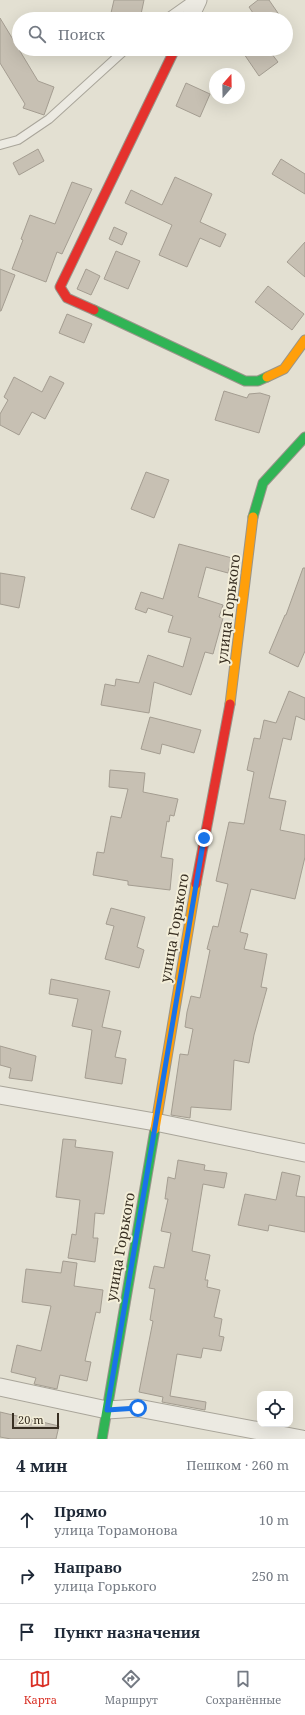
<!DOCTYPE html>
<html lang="ru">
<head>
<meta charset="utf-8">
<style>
	body { margin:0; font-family:"Noto Serif",serif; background:#f2f2f3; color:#1f2937 }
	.controls { position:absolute; right:12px; bottom:12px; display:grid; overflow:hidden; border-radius:8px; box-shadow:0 4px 16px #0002 }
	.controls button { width:36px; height:36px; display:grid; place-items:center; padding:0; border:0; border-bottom:1px solid #e0e1e3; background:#fff; color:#1f2937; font:20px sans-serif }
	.compass { position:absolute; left:209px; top:68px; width:36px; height:36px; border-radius:50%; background:#fff; box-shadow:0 4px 16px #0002; rotate:20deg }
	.scale { position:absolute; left:12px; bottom:10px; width:47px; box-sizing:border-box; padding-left:4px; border:2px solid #382f22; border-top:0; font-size:11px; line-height:14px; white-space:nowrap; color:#382f22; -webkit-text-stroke:3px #f3eed9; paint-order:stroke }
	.stop { position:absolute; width:12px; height:12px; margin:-9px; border:3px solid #1a73e8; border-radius:50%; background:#fff }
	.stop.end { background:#1a73e8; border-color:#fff; box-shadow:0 1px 4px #0008 }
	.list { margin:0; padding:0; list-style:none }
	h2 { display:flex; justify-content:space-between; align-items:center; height:52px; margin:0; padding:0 16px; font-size:17px }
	h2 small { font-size:13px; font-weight:400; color:#747a83 }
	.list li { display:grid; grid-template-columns:26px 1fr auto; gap:12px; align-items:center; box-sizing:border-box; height:56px; padding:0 16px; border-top:1px solid #e0e1e3 }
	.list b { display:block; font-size:15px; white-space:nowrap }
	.list p { margin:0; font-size:13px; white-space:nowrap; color:#747a83 }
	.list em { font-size:13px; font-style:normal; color:#747a83 }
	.icon { flex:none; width:22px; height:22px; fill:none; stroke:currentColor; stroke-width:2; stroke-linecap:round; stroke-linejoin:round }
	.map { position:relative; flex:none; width:305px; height:1439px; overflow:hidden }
	.search { position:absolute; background:#fff; box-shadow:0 4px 16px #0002; left:12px; right:12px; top:12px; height:44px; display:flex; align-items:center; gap:10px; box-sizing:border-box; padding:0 14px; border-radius:22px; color:#747a83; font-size:15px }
	.sheet { height:220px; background:#fff }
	nav { display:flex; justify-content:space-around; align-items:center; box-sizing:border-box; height:56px; border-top:1px solid #e0e1e3; background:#fff; font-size:11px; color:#747a83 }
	nav a { display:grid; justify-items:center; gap:2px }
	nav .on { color:#d93025 }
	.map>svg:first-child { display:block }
	.building { fill:#c7c0b3; stroke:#a49d91 }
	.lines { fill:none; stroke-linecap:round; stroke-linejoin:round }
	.lane-casing { stroke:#a9a59a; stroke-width:10 }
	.street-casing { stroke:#a9a59a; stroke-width:19 }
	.fast-casing { stroke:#99958a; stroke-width:11 }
	.slow-casing { stroke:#99958a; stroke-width:11 }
	.jam-casing { stroke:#99958a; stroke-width:11 }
	.lane { stroke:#eceae2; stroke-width:8 }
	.street { stroke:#eceae2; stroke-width:17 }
	.fast { stroke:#30b455; stroke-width:9 }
	.slow { stroke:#ff9f0a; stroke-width:9 }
	.jam { stroke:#e5322d; stroke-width:9 }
	.route { stroke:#1a73e8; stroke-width:5 }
	.labels { text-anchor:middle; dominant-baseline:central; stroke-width:4; stroke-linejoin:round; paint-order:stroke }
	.street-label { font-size:14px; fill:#382f22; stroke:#f3eed9 }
</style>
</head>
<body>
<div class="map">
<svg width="305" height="1439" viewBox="0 0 305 1439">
	<rect width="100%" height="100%" fill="#e3e0d2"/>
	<!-- building -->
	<path class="building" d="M114 0H144L140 19 111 13Z
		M258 0H269L282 19H257L249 7Z
		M0 18 38 81 54 87 44 115 23 108 25 104 0 63Z
		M251 49H268L278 62 259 76 244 54Z
		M186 83 210 94 200 117 176 106Z
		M38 149 44 161 19 175 13 163Z
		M281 159 305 174V194L272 174Z
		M175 177 212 194 200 222 226 234 220 247 200 238 187 267 159 255 172 225 125 203 131 190 162 205Z
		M72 182 92 189 62 254 57 252 46 282 12 269 23 240 21 239 30 215 55 224Z
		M114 227 127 233 122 245 109 239Z
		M305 242V277L287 262Z
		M116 251 140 261 128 289 104 279Z
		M0 269 15 275 1 311H0Z
		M86 269 100 276 91 295 77 289Z
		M268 286 304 314 292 330 255 302Z
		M67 314 92 324 84 343 59 333Z
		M50 376 64 383 45 419 32 412 19 435 0 425V414L8 400 4 397 14 377 42 392Z
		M224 391 247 398 249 394 260 393 270 396 259 433 215 420Z
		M146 472 169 480 154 518 131 509Z
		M179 544 232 558 228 573 206 567 198 597 223 605 219 617 223 618 213 654 205 652 191 695 154 682 149 713 101 705 105 684 115 686 116 679 139 683 148 655 183 667 191 638 168 632 173 616 148 608 146 613 135 609 141 592 163 599Z
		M303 568H305V651L298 667 269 653 285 615H286Z
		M0 573 25 577 19 608 0 604Z
		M289 691 305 698V720L296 716 291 740 283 738 269 798 286 801 280 830 305 835V857L295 899 251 889 240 932 248 934 244 949 267 954 261 987 267 988 254 1035 249 1063 234 1060 231 1110 191 1107 190 1118 171 1115 180 1054 188 1055 193 1029 185 1027 187 1012 191 996 200 998 210 950 207 949 213 926 218 927 228 884 216 881 229 822 244 824 254 772 247 770 254 738 260 739 264 720 276 723Z
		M150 717 201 730 194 753 162 744 160 754 141 749Z
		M110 770 145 773 143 792 178 799 174 816 170 815 169 822 167 821 161 857 173 859 170 890 128 885V881L93 875 97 852 104 853 111 816 121 818 128 789 109 787Z
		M111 908 145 917 137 947 144 950 139 968 105 959 114 926 106 924Z
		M51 979 110 991 102 1027 121 1031 115 1057 126 1059 122 1084 85 1078 92 1030 72 1026 78 999 49 994Z
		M0 1046 36 1056 32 1081 9 1078 11 1068 0 1065Z
		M63 1139 76 1140 75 1147 113 1152 104 1214 95 1213 93 1238H98L95 1262 68 1258 72 1234 76 1235 80 1200 56 1197Z
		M178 1160 205 1165 204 1170 227 1173 224 1188 203 1184 192 1251 210 1255 205 1280H208L207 1287 220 1290 214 1317 222 1319 219 1336 224 1337 221 1351 203 1348 201 1358 177 1354 170 1396 206 1402 205 1410 162 1402 163 1397 139 1392 153 1321 150 1320 155 1289 149 1288 154 1266 164 1268 171 1233 161 1231 168 1199H165L168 1177 175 1179Z
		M282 1172 300 1176 296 1196 305 1197V1232L269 1225 268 1231 238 1225 245 1194 276 1200Z
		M63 1261 77 1263 74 1286 103 1290 100 1313 96 1312 85 1361 91 1362 87 1381 60 1375 57 1389 34 1384 36 1378 11 1372 17 1345 41 1351 51 1306 22 1302 26 1269 61 1273Z
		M0 1412 59 1426 56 1439H11L0 1437Z"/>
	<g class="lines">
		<defs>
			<path id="lane" d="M166 19 193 0
				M0 145 18 140 49 119 126 49"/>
			<path id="street" d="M189 19 198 0
				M0 1095 155 1122 305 1153
				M0 1387 107 1410 138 1408 302 1439"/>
			<path id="fast" d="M94 310 245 381H258L267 377
				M253 517 263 483 305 437
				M102 1439 155 1129"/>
			<path id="slow" d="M267 377 284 369 305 340
				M230 704 253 517
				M155 1129 196 884"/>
			<path id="jam" d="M94 310 67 298 60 287 175 49
				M196 884 230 704"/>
		</defs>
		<!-- lane casing -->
		<use href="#lane" class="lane-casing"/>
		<!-- street casing -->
		<use href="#street" class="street-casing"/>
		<!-- fast casing -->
		<use href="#fast" class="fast-casing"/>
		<!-- slow casing -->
		<use href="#slow" class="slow-casing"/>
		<!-- jam casing -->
		<use href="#jam" class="jam-casing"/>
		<!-- lane -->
		<use href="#lane" class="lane"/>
		<!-- street -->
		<use href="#street" class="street"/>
		<!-- fast -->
		<use href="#fast" class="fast"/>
		<!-- slow -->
		<use href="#slow" class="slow"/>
		<!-- jam -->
		<use href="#jam" class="jam"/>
	</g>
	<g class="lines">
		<!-- route -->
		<path class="route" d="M138 1408 107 1410 204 838"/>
	</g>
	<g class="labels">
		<!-- street labels -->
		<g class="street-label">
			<text transform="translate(228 609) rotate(-83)">улица Горького</text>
			<text transform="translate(174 928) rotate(-80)">улица Горького</text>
			<text transform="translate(120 1247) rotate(-80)">улица Горького</text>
		</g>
	</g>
</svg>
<div class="controls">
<button><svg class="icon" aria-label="locate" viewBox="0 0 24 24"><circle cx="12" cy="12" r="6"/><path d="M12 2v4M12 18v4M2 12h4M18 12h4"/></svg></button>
</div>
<svg class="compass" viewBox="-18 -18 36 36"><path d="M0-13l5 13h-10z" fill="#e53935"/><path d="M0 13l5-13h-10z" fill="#747a83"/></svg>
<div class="scale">20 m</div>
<div class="stop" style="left:138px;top:1408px"></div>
<div class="stop end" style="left:204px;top:838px"></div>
<div class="search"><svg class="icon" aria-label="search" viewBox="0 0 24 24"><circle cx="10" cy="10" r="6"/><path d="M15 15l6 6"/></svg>Поиск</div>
</div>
<section class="sheet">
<h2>4 мин<small>Пешком · 260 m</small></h2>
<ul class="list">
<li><svg class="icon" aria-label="ahead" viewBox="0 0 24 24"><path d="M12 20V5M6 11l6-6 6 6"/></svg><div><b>Прямо</b><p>улица Торамонова</p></div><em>10 m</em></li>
<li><svg class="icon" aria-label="right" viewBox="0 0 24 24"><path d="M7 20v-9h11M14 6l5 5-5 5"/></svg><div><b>Направо</b><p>улица Горького</p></div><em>250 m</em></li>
<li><svg class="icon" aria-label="arrive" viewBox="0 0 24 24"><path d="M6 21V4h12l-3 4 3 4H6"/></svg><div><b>Пункт назначения</b></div></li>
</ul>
</section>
<nav>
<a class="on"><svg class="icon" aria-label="map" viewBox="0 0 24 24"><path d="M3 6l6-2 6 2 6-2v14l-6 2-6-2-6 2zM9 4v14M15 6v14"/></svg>Карта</a>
<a><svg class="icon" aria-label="directions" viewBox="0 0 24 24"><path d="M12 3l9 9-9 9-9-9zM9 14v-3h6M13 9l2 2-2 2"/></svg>Маршрут</a>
<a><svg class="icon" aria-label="saved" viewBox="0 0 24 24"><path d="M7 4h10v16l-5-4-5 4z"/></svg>Сохранённые</a>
</nav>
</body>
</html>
